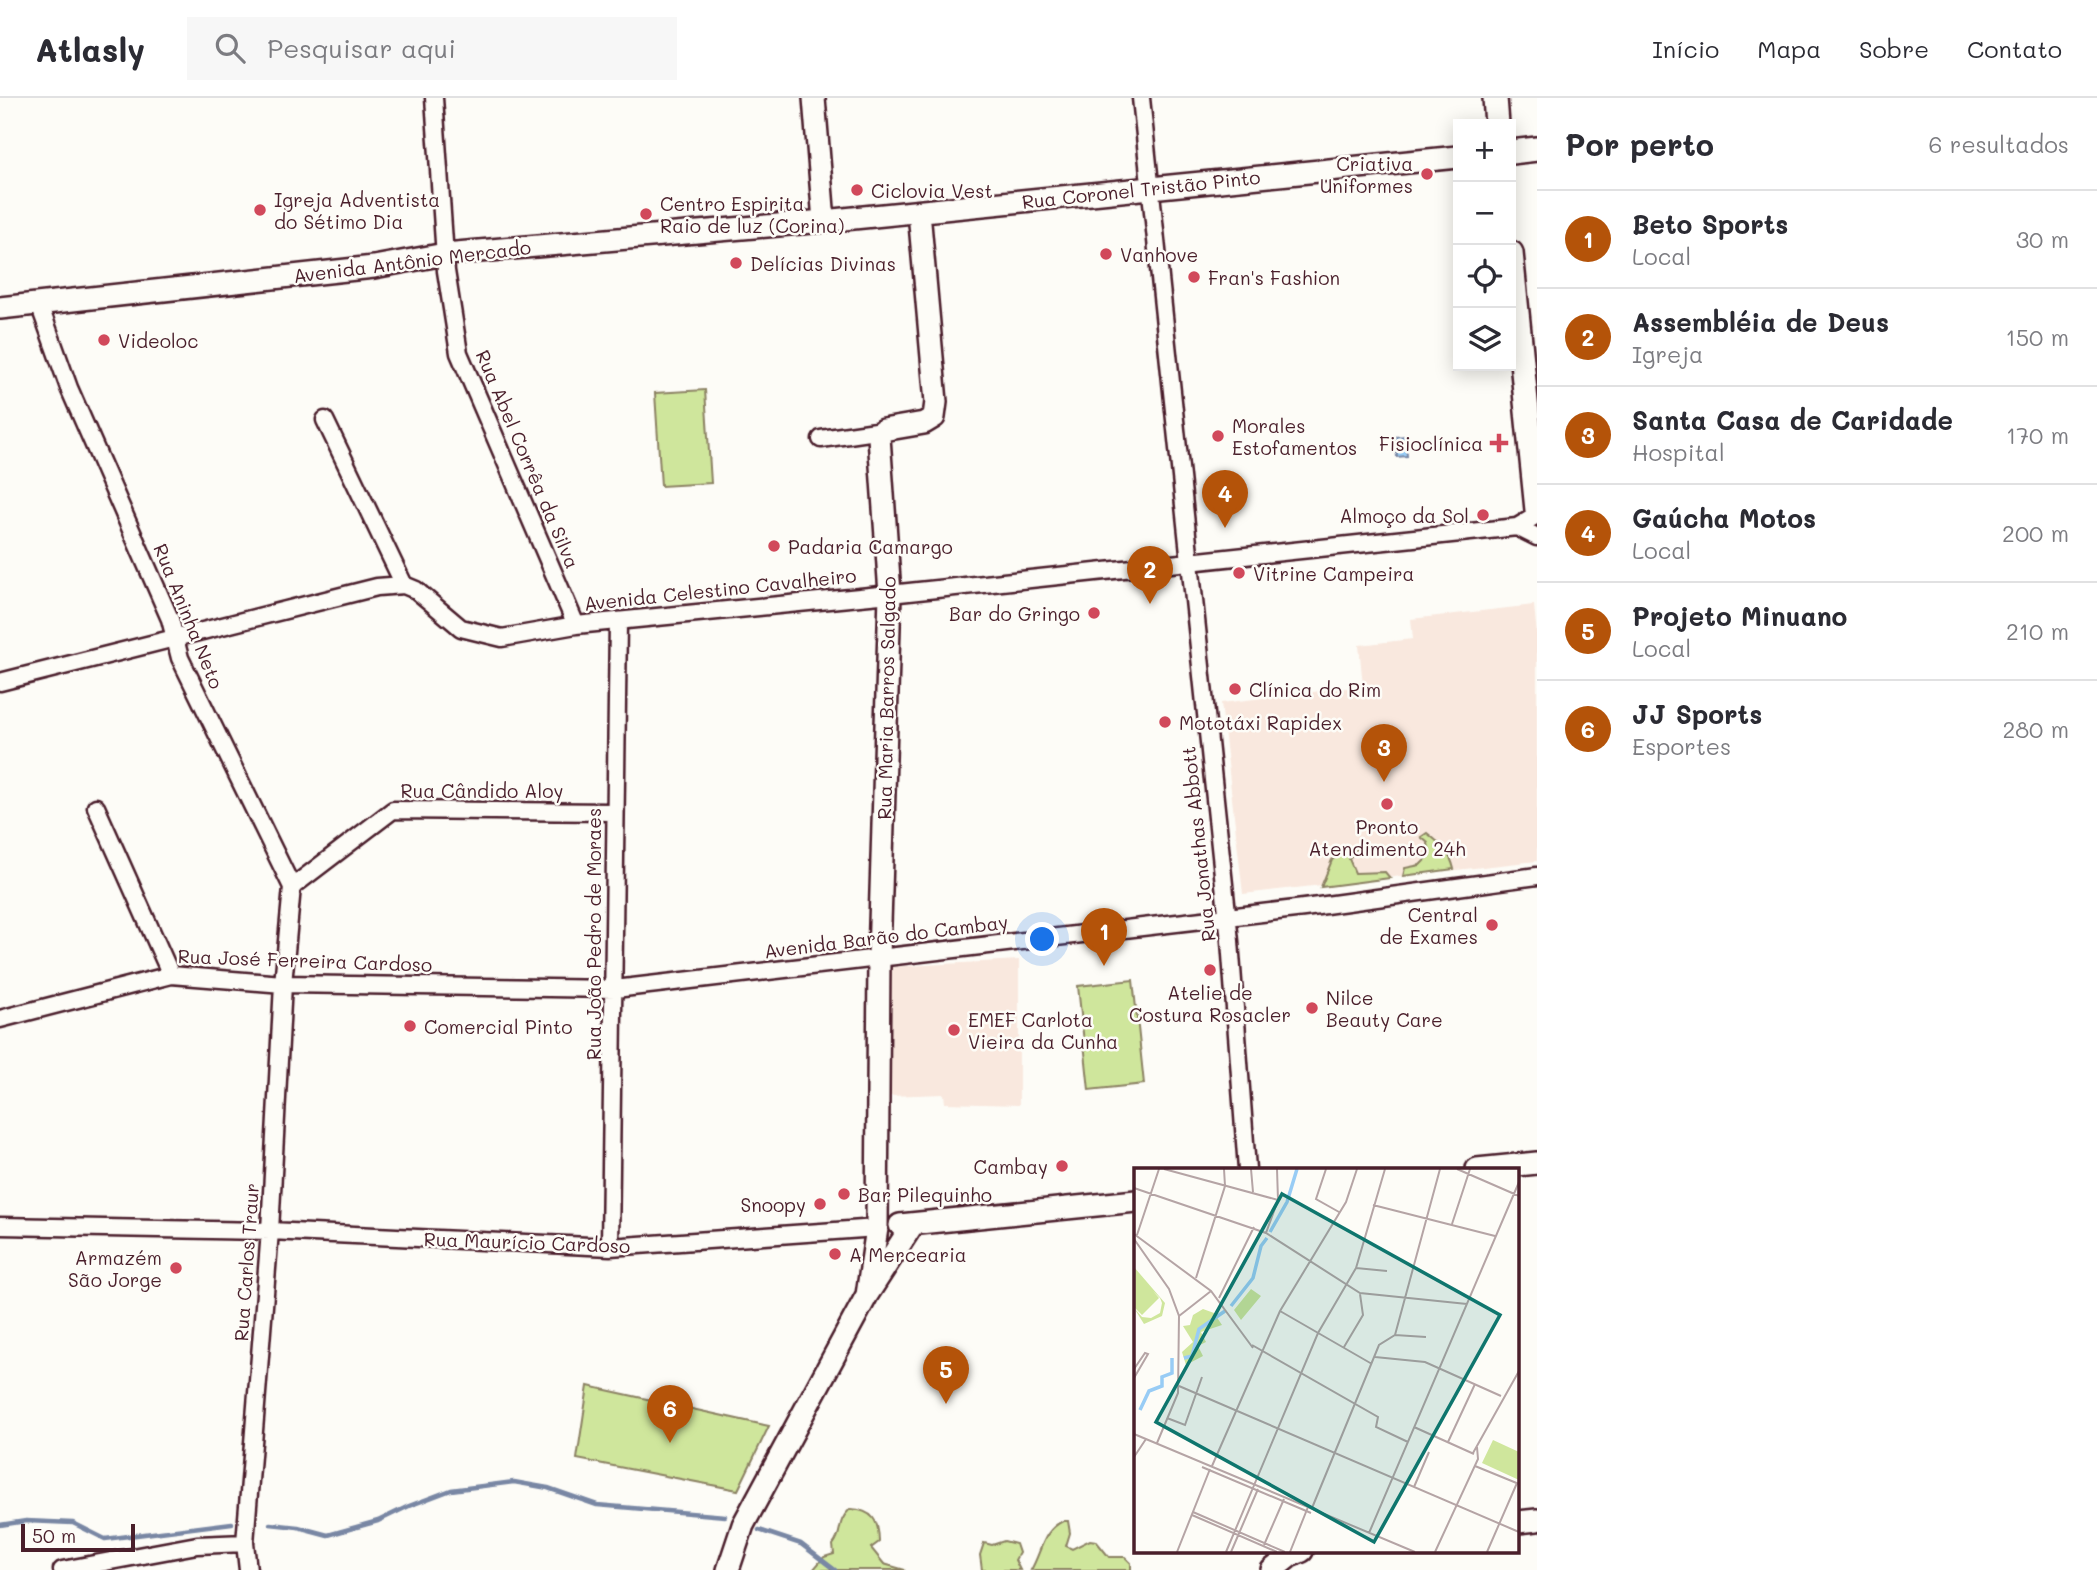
<!DOCTYPE html>
<html lang="pt">
<head>
<meta charset="utf-8">
<style>
	body { margin:0; font-family:Mali,sans-serif; background:#f7f7f7; color:#2b2b33 }
	.controls { position:absolute; right:21px; top:21px; display:grid; overflow:hidden; border-radius:0px; box-shadow:0 4px 18px #0003 }
	.controls button { width:63px; height:63px; display:grid; place-items:center; padding:0; border:0; border-bottom:2px solid #e1e1e2; background:#fff; color:#2b2b33; font:35px sans-serif }
	.scale { position:absolute; left:21px; bottom:18px; width:114px; box-sizing:border-box; padding-left:7px; border:4px solid #4a1f2b; border-top:0; font-size:19px; line-height:24px; white-space:nowrap; color:#4a1f2b; -webkit-text-stroke:5px #fdfcf7; paint-order:stroke }
	.you { position:absolute; left:1043px; top:842px; width:24px; height:24px; margin:-18px; border:5px solid #fff; border-radius:50%; background:#1a73e8; box-shadow:0 0 0 10px #1a73e833 }
	.badge { display:grid; place-items:center; width:46px; height:46px; border-radius:50%; background:#b45309; color:#fff; font-size:23px; font-weight:700 }
	.pin { position:absolute; translate:-50% -58px; filter:drop-shadow(0 2px 4px #0008) }
	.pin::after { content:''; position:absolute; top:37px; width:24px; height:21px; background:inherit; clip-path:polygon(0 0,100% 0,50% 100%) }
	.list { margin:0; padding:0; list-style:none }
	h2 { display:flex; justify-content:space-between; align-items:center; height:91px; margin:0; padding:0 28px; font-size:30px }
	h2 small { font-size:23px; font-weight:400; color:#7c7c81 }
	.list li { display:grid; grid-template-columns:46px 1fr auto; gap:21px; align-items:center; box-sizing:border-box; height:98px; padding:0 28px; border-top:2px solid #e1e1e2 }
	.list b { display:block; font-size:26px; white-space:nowrap }
	.list p { margin:0; font-size:23px; white-space:nowrap; color:#7c7c81 }
	.list em { font-size:23px; font-style:normal; color:#7c7c81 }
	.icon { flex:none; width:38px; height:38px; fill:none; stroke:currentColor; stroke-width:2; stroke-linecap:round; stroke-linejoin:round }
	.map { position:relative; flex:none; width:1537px; height:1472px; overflow:hidden }
	header { display:flex; align-items:center; gap:42px; box-sizing:border-box; height:98px; padding:0 35px; background:#fff; border-bottom:2px solid #e1e1e2 }
	header strong { font-size:33px }
	nav { display:flex; gap:38px; margin-inline-start:auto; font-size:24px }
	.search { width:490px; height:63px; background:#f7f7f7; display:flex; align-items:center; gap:18px; box-sizing:border-box; padding:0 24px; border-radius:0px; color:#7c7c81; font-size:26px }
	main { display:flex }
	aside { flex:1; background:#fff }
	.map>svg:first-child { display:block }
	.built { fill:#f9e8de }
	.green { fill:#cfe69c; stroke:#8c8264; stroke-width:2 }
	.water { fill:#98ccf5; stroke:#7987a4; stroke-width:2 }
	.lines { fill:none; stroke-linecap:round; stroke-linejoin:round }
	.stream { stroke:#7987a4; stroke-width:4.5 }
	.minor-casing { stroke:#4a1f2b; stroke-width:21 }
	.tertiary-casing { stroke:#4a1f2b; stroke-width:26 }
	.secondary-casing { stroke:#4a1f2b; stroke-width:28 }
	.minor { stroke:#fdfcf7; stroke-width:16 }
	.tertiary { stroke:#fdfcf7; stroke-width:21 }
	.secondary { stroke:#fdfcf7; stroke-width:23 }
	.poi-dot { fill:#d1495b; stroke:#fdfcf7; stroke-width:2.5 }
	.labels { text-anchor:middle; dominant-baseline:central; stroke-width:5; stroke-linejoin:round; paint-order:stroke }
	.poi-label { font-size:19px; fill:#4a1f2b; stroke:#fdfcf7; text-anchor:start }
	.street-label { font-size:19px; fill:#4a1f2b; stroke:#fdfcf7 }
	.inset-river { fill:none; stroke:#98ccf5; stroke-width:3.5 }
	.inset-road { fill:none; stroke:#b5a4a5; stroke-width:2 }
	.view { fill:#0f766e; fill-opacity:0.15; stroke:#0f766e; stroke-width:3.5 }
	.inset-edge { fill:none; stroke:#4a1f2b; stroke-width:3.5 }
</style>
</head>
<body>
<header>
<strong>Atlasly</strong>
<div class="search"><svg class="icon" aria-label="search" viewBox="0 0 24 24"><circle cx="10" cy="10" r="6"/><path d="M15 15l6 6"/></svg>Pesquisar aqui</div>
<nav><a>Início</a><a>Mapa</a><a>Sobre</a><a>Contato</a></nav>
</header>
<main>
<div class="map">
<svg width="1537" height="1472" viewBox="0 0 1537 1472">
	<rect width="100%" height="100%" fill="#fdfcf7"/>
	<filter id="ink" filterUnits="userSpaceOnUse"><feTurbulence type="fractalNoise" baseFrequency=".0143" numOctaves="2"/><feDisplacementMap in="SourceGraphic" scale="14" xChannelSelector="R" yChannelSelector="G"/><feConvolveMatrix kernelMatrix="1 2 1 2 8 2 1 2 1" color-interpolation-filters="sRGB"/></filter>
	<g filter="url(#ink)">
		<!-- built -->
		<path class="built" d="M1534 507 1537 537V763L1243 796 1221 605 1363 588 1359 547 1413 541 1411 521Z
			M1019 862V1007L945 1005 944 996 889 998 888 869Z"/>
		<!-- green -->
		<path class="green" d="M705 292 711 385 661 388 655 295Z
			M1427 735C1441 746 1450 754 1454 771L1403 778 1405 770 1420 767 1430 757 1428 745 1421 739Z
			M1354 748 1357 750 1349 761 1355 775 1385 774 1390 780 1321 789 1332 762Z
			M1133 882 1144 986 1089 992 1078 888Z
			M588 1288 769 1328 738 1392 577 1361Z
			M850 1411C873 1412 879 1423 879 1444L871 1450 884 1466 905 1472H813L824 1459 834 1456 833 1447C844 1433 835 1426 850 1411Z
			M1063 1423H1068L1070 1435 1066 1448 1072 1451 1090 1442 1096 1443 1109 1459H1125L1131 1465V1472H1031C1042 1453 1042 1433 1063 1423Z
			M1004 1443 1016 1446 1019 1455 1015 1462 1020 1472H982L980 1457 984 1445 992 1447Z"/>
		<!-- water -->
		<path class="water" d="M1405 338 1407 358 1397 359 1395 339Z"/>
		<g class="lines">
			<!-- stream -->
			<path class="stream" d="M270 1426 298 1429 328 1437 378 1423 409 1408 451 1392 514 1384 548 1390 597 1407 725 1418
				M0 1427 26 1423 73 1425 105 1441 232 1425
				M759 1432 801 1446 835 1472"/>
			<defs>
				<path id="minor" d="M434 0 446 173 459 255 576 527
					M1141 0 1230 843 1247 1071
					M39 206 69 290 170 521 180 560 292 789 283 886 270 1133 245 1445 248 1472
					M325 322 404 487
					M821 341 883 332
					M1517 429 1537 439
					M0 584 377 489 404 487 416 492 461 530 502 540 576 527 890 496 1517 429 1537 417
					M96 709 171 877
					M292 789 393 712 614 714
					M0 921 171 877 283 886 615 891 1304 810 1537 778
					M0 1128 270 1133 610 1149 877 1130
					M610 1149 618 523
					M62 1472 197 1447 245 1445"/>
				<path id="tertiary" d="M814 0 824 123
					M0 210 374 169 445 156 824 123 1458 59
					M1477 1071 1537 1065
					M900 1127 1136 1103
					M867 1197 877 1130 879 859 890 496 879 339 883 332 924 325 934 319 936 304 919 114
					M1518 1424 1537 1422
					M728 1472 743 1427 867 1197 913 1126
					M1272 1472 1290 1458 1302 1453"/>
				<path id="secondary" d="M1495 0 1497 26
					M1511 54 1537 51
					M1511 155 1537 412"/>
			</defs>
			<!-- minor casing -->
			<use href="#minor" class="minor-casing"/>
			<!-- tertiary casing -->
			<use href="#tertiary" class="tertiary-casing"/>
			<!-- secondary casing -->
			<use href="#secondary" class="secondary-casing"/>
			<!-- minor -->
			<use href="#minor" class="minor"/>
			<!-- tertiary -->
			<use href="#tertiary" class="tertiary"/>
			<!-- secondary -->
			<use href="#secondary" class="secondary"/>
		</g>
	</g>
	<!-- markers -->
	<g class="poi-dot">
		<circle cx="1427" cy="76" r="7"/>
		<circle cx="857" cy="92" r="7"/>
		<circle cx="260" cy="112" r="7"/>
		<circle cx="646" cy="116" r="7"/>
		<circle cx="1106" cy="156" r="7"/>
		<circle cx="736" cy="165" r="7"/>
		<circle cx="1194" cy="179" r="7"/>
		<circle cx="104" cy="242" r="7"/>
		<circle cx="1218" cy="338" r="7"/>
		<path d="M1495.5 334.5h7v7h7v7h-7v7h-7v-7h-7v-7h7z"/>
		<circle cx="1483" cy="417" r="7"/>
		<circle cx="774" cy="448" r="7"/>
		<circle cx="1239" cy="475" r="7"/>
		<circle cx="1094" cy="515" r="7"/>
		<circle cx="1235" cy="591" r="7"/>
		<circle cx="1165" cy="624" r="7"/>
		<circle cx="1387" cy="706" r="7"/>
		<circle cx="1492" cy="827" r="7"/>
		<circle cx="1210" cy="872" r="7"/>
		<circle cx="1312" cy="910" r="7"/>
		<circle cx="410" cy="928" r="7"/>
		<circle cx="954" cy="932" r="7"/>
		<circle cx="1062" cy="1068" r="7"/>
		<circle cx="844" cy="1096" r="7"/>
		<circle cx="820" cy="1106" r="7"/>
		<circle cx="835" cy="1156" r="7"/>
		<circle cx="176" cy="1170" r="7"/>
	</g>
	<g class="labels">
		<!-- poi labels -->
		<g class="poi-label">
			<text x="1413" y="65" text-anchor="end">Criativa<tspan x="1413" dy="22">Uniformes</tspan></text>
			<text x="871" y="92">Ciclovia Vest</text>
			<text x="274" y="101">Igreja Adventista<tspan x="274" dy="22">do Sétimo Dia</tspan></text>
			<text x="660" y="105">Centro Espirita<tspan x="660" dy="22">Raio de luz (Corina)</tspan></text>
			<text x="1120" y="156">Vanhove</text>
			<text x="750" y="165">Delícias Divinas</text>
			<text x="1208" y="179">Fran's Fashion</text>
			<text x="118" y="242">Videoloc</text>
			<text x="1232" y="327">Morales<tspan x="1232" dy="22">Estofamentos</tspan></text>
			<text x="1483" y="345" text-anchor="end">Fisioclínica</text>
			<text x="1469" y="417" text-anchor="end">Almoço da Sol</text>
			<text x="788" y="448">Padaria Camargo</text>
			<text x="1253" y="475">Vitrine Campeira</text>
			<text x="1080" y="515" text-anchor="end">Bar do Gringo</text>
			<text x="1249" y="591">Clínica do Rim</text>
			<text x="1179" y="624">Mototáxi Rapidex</text>
			<text x="1387" y="728" text-anchor="middle">Pronto<tspan x="1387" dy="22">Atendimento 24h</tspan></text>
			<text x="1478" y="816" text-anchor="end">Central<tspan x="1478" dy="22">de Exames</tspan></text>
			<text x="1210" y="894" text-anchor="middle">Atelie de<tspan x="1210" dy="22">Costura Rosacler</tspan></text>
			<text x="1326" y="899">Nilce<tspan x="1326" dy="22">Beauty Care</tspan></text>
			<text x="968" y="921">EMEF Carlota<tspan x="968" dy="22">Vieira da Cunha</tspan></text>
			<text x="424" y="928">Comercial Pinto</text>
			<text x="1048" y="1068" text-anchor="end">Cambay</text>
			<text x="858" y="1096">Bar Pilequinho</text>
			<text x="806" y="1106" text-anchor="end">Snoopy</text>
			<text x="849" y="1156">A Mercearia</text>
			<text x="162" y="1159" text-anchor="end">Armazém<tspan x="162" dy="22">São Jorge</tspan></text>
		</g>
		<!-- street labels -->
		<g class="street-label">
			<text transform="translate(1141 91) rotate(-6)">Rua Coronel Tristão Pinto</text>
			<text transform="translate(412 163) rotate(-7)">Avenida Antônio Mercado</text>
			<text transform="translate(528 361) rotate(67)">Rua Abel Corrêa da Silva</text>
			<text transform="translate(720 491) rotate(-6)">Avenida Celestino Cavalheiro</text>
			<text transform="translate(189 518) rotate(68)">Rua Aninha Neto</text>
			<text transform="translate(886 600) rotate(-89)">Rua Maria Barros Salgado</text>
			<text x="482" y="692">Rua Cândido Aloy</text>
			<text transform="translate(1198 746) rotate(-96)">Rua Jonathas Abbott</text>
			<text transform="translate(593 836) rotate(-90)">Rua João Pedro de Moraes</text>
			<text transform="translate(886 838) rotate(-7)">Avenida Barão do Cambay</text>
			<text transform="translate(305 862) rotate(2)">Rua José Ferreira Cardoso</text>
			<text transform="translate(527 1144) rotate(2)">Rua Maurício Cardoso</text>
			<text transform="translate(246 1164) rotate(-86)">Rua Carlos Traur</text>
		</g>
	</g>
	<!-- overview -->
	<g transform="translate(1134 1070)">
		<rect width="385" height="385" fill="#fdfcf7"/>
		<path d="M0 99 31 135 28 148 10 156 0 140 8 149 17 150 26 145 28 135 26 130 19 123 25 130 8 147 0 139ZM117 121 127 128 107 152 100 142ZM69 141 80 145 88 157 67 164 72 174 64 178 69 188 52 197 48 184 59 174 49 158 56 157 59 147ZM359 272 385 284V312L348 295Z" fill="#cfe69c"/>
		<path class="inset-river" d="M136 64 153 34 163 1M97 138 119 110 127 78 133 70M50 190 58 188 65 161 91 143M6 242 15 223 28 218V209L38 205V190"/>
		<path class="inset-road" d="M30 1 144 32M117 1 119 24M192 1 182 31 205 44M323 1 385 28M0 20 132 65 226 125 333 136M239 37 361 68M318 56 336 1M132 65 144 32 143 1M0 66 77 123 119 180M3 67 25 1M0 71 35 121 45 148 44 225 23 275M222 100 253 103M62 110 91 18 90 1M85 130 120 59M146 143 238 196M45 148 77 123M261 167 306 1M118 177 244 249 242 259 274 274M210 179 229 147 226 126M241 189 291 194 367 228M0 201 11 185 14 186 0 210M45 218 385 364M33 250 51 257 68 209M280 259 340 286M0 266 281 384M314 274 341 216M339 285 385 203M0 289 12 271M78 298 146 143 212 34 223 1M341 298 385 316M68 299 177 345M280 319 295 284M178 340 245 177 261 167 292 169M59 344 151 384M58 347 143 384M235 365 385 14M130 377 150 331M43 384 76 301M92 384 184 165 222 100 251 1M97 384 124 321M156 384 174 339M301 384 344 291 343 279M353 384 383 315"/>
		<path class="view" d="M148 26 366 147 240 374 22 254Z"/>
		<rect width="385" height="385" class="inset-edge"/>
	</g>
</svg>
<div class="controls">
<button>+</button>
<button>−</button>
<button><svg class="icon" aria-label="locate" viewBox="0 0 24 24"><circle cx="12" cy="12" r="6"/><path d="M12 2v4M12 18v4M2 12h4M18 12h4"/></svg></button>
<button><svg class="icon" aria-label="layers" viewBox="0 0 24 24"><path d="M12 4l9 5-9 5-9-5zM3 14l9 5 9-5"/></svg></button>
</div>
<div class="scale">50 m</div>
<div class="you"></div>
<div class="pin badge" style="left:1104px;top:868px">1</div>
<div class="pin badge" style="left:1150px;top:506px">2</div>
<div class="pin badge" style="left:1384px;top:684px">3</div>
<div class="pin badge" style="left:1225px;top:430px">4</div>
<div class="pin badge" style="left:946px;top:1306px">5</div>
<div class="pin badge" style="left:670px;top:1345px">6</div>
</div>
<aside>
<h2>Por perto<small>6 resultados</small></h2>
<ul class="list">
<li><span class="badge">1</span><div><b>Beto Sports</b><p>Local</p></div><em>30 m</em></li>
<li><span class="badge">2</span><div><b>Assembléia de Deus</b><p>Igreja</p></div><em>150 m</em></li>
<li><span class="badge">3</span><div><b>Santa Casa de Caridade</b><p>Hospital</p></div><em>170 m</em></li>
<li><span class="badge">4</span><div><b>Gaúcha Motos</b><p>Local</p></div><em>200 m</em></li>
<li><span class="badge">5</span><div><b>Projeto Minuano</b><p>Local</p></div><em>210 m</em></li>
<li><span class="badge">6</span><div><b>JJ Sports</b><p>Esportes</p></div><em>280 m</em></li>
</ul>
</aside>
</main>
</body>
</html>
